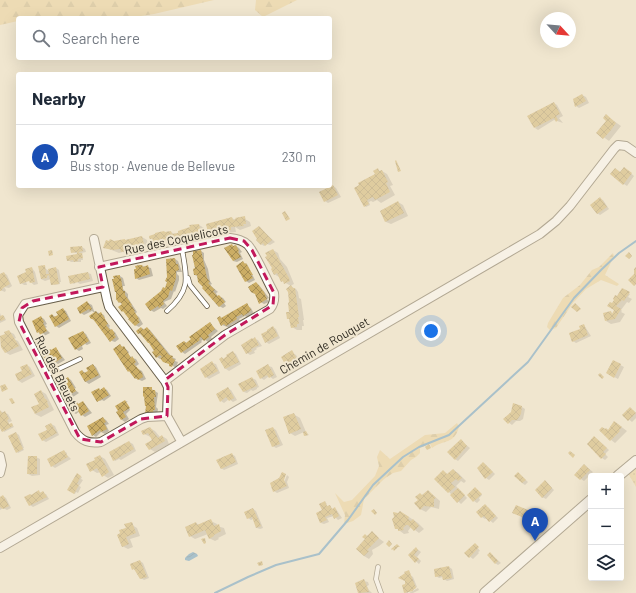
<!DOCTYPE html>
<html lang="en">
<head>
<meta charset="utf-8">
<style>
	body { margin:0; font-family:Barlow,sans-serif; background:#f6f6f7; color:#1f2937 }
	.controls { position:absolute; right:12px; bottom:12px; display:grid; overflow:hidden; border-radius:4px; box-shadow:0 4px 16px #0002 }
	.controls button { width:36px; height:36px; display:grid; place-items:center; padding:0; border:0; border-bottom:1px solid #e0e1e3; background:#fff; color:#1f2937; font:20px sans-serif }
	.compass { position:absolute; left:540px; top:12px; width:36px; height:36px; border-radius:50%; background:#fff; box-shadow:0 4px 16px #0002; rotate:116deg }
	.you { position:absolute; left:431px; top:331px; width:14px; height:14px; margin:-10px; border:3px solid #fff; border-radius:50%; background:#1a73e8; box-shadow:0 0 0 6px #1a73e833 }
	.badge { display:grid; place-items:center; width:26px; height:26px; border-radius:50%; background:#126496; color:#fff; font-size:13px; font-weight:700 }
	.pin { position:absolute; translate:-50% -33px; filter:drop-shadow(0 1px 2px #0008) }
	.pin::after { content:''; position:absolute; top:21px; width:14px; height:12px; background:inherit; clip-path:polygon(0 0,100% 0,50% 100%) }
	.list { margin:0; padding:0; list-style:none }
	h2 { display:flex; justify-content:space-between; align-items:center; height:52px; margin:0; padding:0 16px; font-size:17px }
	h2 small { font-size:13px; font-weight:400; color:#747a83 }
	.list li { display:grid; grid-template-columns:26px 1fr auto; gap:12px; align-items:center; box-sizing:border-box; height:64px; padding:0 16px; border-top:1px solid #e0e1e3 }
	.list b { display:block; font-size:15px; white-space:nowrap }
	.list p { margin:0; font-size:13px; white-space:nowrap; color:#747a83 }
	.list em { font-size:13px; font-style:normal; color:#747a83 }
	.icon { flex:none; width:22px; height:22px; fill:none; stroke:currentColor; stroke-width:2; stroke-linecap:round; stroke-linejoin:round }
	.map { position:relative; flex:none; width:636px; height:593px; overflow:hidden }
	.search { position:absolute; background:#fff; box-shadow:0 4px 16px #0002; left:16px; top:16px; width:316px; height:44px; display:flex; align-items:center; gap:10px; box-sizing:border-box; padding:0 14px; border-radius:4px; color:#747a83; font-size:15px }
	.panel { position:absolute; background:#fff; box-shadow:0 4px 16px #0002; left:16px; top:72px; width:316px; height:116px; border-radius:4px }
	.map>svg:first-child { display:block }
	.grass { fill:url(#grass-dots) }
	.forest { fill:url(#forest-firs) }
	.water { fill:url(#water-waves) }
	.shadow { fill:#0003 }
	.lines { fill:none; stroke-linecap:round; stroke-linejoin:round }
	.stream { stroke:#5394c3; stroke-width:2 }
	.building { fill:url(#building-cross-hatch) }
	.service-casing { stroke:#675e4a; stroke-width:5.5 }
	.minor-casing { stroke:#675e4a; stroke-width:10 }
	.tertiary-casing { stroke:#675e4a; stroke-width:12 }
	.service { stroke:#fff; stroke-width:4 }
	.minor { stroke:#fff; stroke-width:8 }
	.tertiary { stroke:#fff; stroke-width:10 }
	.marked { fill:none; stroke:#c2185b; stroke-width:3; stroke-dasharray:8 5; stroke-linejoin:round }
	.labels { text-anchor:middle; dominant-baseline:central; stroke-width:4; stroke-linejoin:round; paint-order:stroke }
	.street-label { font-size:12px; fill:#2c281f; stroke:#f0e6cf }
</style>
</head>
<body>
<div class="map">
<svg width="636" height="593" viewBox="0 0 636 593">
	<defs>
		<pattern id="grass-dots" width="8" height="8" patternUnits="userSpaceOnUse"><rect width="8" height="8" fill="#e8ce92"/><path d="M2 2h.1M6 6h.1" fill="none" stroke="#c7b17d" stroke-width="1.8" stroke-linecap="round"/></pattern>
		<pattern id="forest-firs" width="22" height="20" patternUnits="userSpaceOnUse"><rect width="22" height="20" fill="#e8ce92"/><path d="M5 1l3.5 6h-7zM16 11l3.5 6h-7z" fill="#c7b17d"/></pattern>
		<pattern id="water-waves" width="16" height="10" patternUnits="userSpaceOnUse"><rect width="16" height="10" fill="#5394c3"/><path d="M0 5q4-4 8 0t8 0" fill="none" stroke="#45799e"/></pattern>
		<pattern id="building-cross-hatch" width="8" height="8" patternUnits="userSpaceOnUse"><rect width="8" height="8" fill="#cbad65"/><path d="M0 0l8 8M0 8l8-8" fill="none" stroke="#a58d53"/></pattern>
	</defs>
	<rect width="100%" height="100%" fill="#f0e6cf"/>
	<!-- grass -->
	<path class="grass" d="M636 466V487L628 473Z"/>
	<!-- forest -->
	<path class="forest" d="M0 0H214L154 14 128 18H18V21L0 25Z
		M256 0H297L263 17 255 10Z
		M613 253 614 256 605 275 619 284 617 286 601 280 586 289 573 303 556 328 550 330 547 327 548 323 563 298 580 285 592 270 599 267Z
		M457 423 459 427C454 445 444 439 432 448L430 444 420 448V453L416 457 411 460 401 471 393 473 384 479 364 499 361 515 353 521 344 524 345 515 335 493 344 502 352 500 375 476 379 466 377 457 380 450 390 459 425 435 445 433Z"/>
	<!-- water -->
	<path class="water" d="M193 552 197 554 198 556 189 561 185 560V558L189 554Z"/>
	<!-- shadow -->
	<path class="shadow" d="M582 95 586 97 589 103 579 108 576 106Z
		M554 103 557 105 563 116 559 118 563 123 554 120 538 130 535 128Z
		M611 119 621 126 609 141 598 133Z
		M378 169 380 172 382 171 387 174 393 185 390 186 395 195 381 203 377 200 373 202 371 201 369 202 370 205 366 207 365 206Z
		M627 170 634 176 627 186 624 184 621 173Z
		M333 186 336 188 341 197 328 203 325 201Z
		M600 199 603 200 609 209 600 215 597 213Z
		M398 202 403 205 408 216 391 224 386 222 381 211Z
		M232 218 235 220 245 219 250 222 251 226 240 230 235 227 236 232 224 233 218 235 209 232Z
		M199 225 204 228 205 233 202 234 203 239 190 240V241L179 244H173L167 241 169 246 163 247 161 246 157 247 152 244 171 232 174 234 179 233Z
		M261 229 275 242 270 245 267 244 264 246 261 244Z
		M142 237 147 240 148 247 145 248V249H138V250L132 252V253L127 254 123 252 119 253 104 247 114 242 125 240 127 241Z
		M236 246 239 248 242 252 240 253 243 259 237 262 233 261Z
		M82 247 85 249 86 252 81 253 83 254H82L83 260H81V262H71L68 260 79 254 72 252Z
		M273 250 278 253 280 259 287 267 294 284 290 286 296 289 298 292 299 298 301 299 304 320H303L304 326H302V330H297L292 327 290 320 292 312 291 286 282 281 279 277 274 274Z
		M201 251 204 253V260L208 269 210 281 212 284 210 285 218 292 216 293 218 297 219 296 223 298 226 302 224 303 226 306 223 308 217 305 200 283 198 277 195 275Z
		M175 259 178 261 182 272H177V274L179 276V280L175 292 174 291 171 299 164 302 167 306 163 309 161 308 154 312 150 310 165 289 168 281 167 260Z
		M243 263 247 264 255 280 249 283 246 281Z
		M44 266 46 269 49 271 56 268 59 270 61 282H60V284L54 285 51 279 45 281 41 279Z
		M142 266 151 268 153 276 139 280 136 278Z
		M32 268 35 272 38 284 34 285 28 280 26 281 27 285H24L21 283 23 276Z
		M4 273 7 275 12 286 9 288 4 287 6 290 5 292 0 290V275Z
		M88 273 91 274 93 281 80 284 77 282 74 284 71 282Z
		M120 276 123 278 125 286H123V289L128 294V298L137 312 135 314 139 317 143 324 139 327 135 325 123 304 120 303 117 299Z
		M256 283 259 285 269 298 267 299 269 302 264 304 259 301Z
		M622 289 630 294 628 297 632 299 629 303 627 302 621 310 622 311 621 312 625 314 620 322 611 324 606 321 611 312 613 314 615 310 613 304Z
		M88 303 92 305 94 311 104 315 105 318 104 319 110 326 109 327 111 330 115 332 119 339 115 342 112 341 95 321 92 319 95 313 92 311 84 315 81 313Z
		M248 306 251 308 253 312 252 314 247 317 245 316 239 319 240 321 231 325 232 326 230 328 222 325 220 317 223 319Z
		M63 309 66 311 71 321 59 328 56 326 52 315 56 317 59 315Z
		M0 313 1 316H4L6 320 0 323Z
		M41 317 44 319 47 324 45 325 47 327 45 328 50 333 44 336 38 332Z
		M211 325 218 331 211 337 212 339 208 342 204 339 201 341 202 342 185 354 182 352 184 342 187 343Z
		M584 325 591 336 576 343 573 341Z
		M273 327 276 329 280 338 269 344 266 342Z
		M142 328 145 330 147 328 150 330 172 357 176 359 175 361 178 362 176 368 161 358 160 359 157 357 152 345 139 333Z
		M8 331 14 334 16 338 14 339 18 341 23 350 10 355 5 352 6 334Z
		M83 332 86 334 91 343 87 345 85 344 82 346 83 349 79 351 76 349Z
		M255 339 258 340 262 346 256 348 257 349 254 351 255 353 250 355 247 353 243 345Z
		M120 345 127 350 129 352 128 354 132 358 136 359 139 364 135 367 142 371 146 379 142 381 135 378Z
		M55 349 58 351 65 360 58 364 55 362 52 358 49 360 45 358Z
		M233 352 236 354 241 364 229 371 226 369 220 359 222 358 225 360Z
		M293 353 296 355 301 363 296 365 293 364 289 367 286 365Z
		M613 361 624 367 618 379 607 373Z
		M212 363 216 364 220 373 209 379 206 377Z
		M27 365 30 367 35 376 22 383 19 381 16 375 23 371Z
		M93 365 96 367 101 377 89 384 86 382 81 372 82 371 86 373 89 371Z
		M268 366 272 367 277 377 273 379 269 376 264 380 261 378Z
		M68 378 71 380 76 388 74 389 79 393 73 397 62 388 59 383Z
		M252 378 256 380 259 387 257 388V389L253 391 251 390 247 393 244 392 240 384Z
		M104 388 107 390 111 396 104 401 102 400 100 401 97 399 98 392Z
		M150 388 158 393 156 407 158 409 157 415H149L147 406Z
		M228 389 231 390 237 400 233 402 229 399 224 403 221 401Z
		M41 391 46 394 54 410 41 417 35 414 40 404Z
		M126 401 128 402H126L130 410 126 414 129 419 125 422 122 420 119 415Z
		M82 403 85 404 92 413 85 417 82 415 80 411 76 414 72 412 76 406Z
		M522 407 525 409 523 419 520 421H516L512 425 504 419Z
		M633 410 636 413V418L632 422 624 415Z
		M0 411 8 414 12 421 8 423 10 425 12 424 14 427 4 432 0 426Z
		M295 415 300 418 306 432 309 435 305 436 304 432 295 436 290 433 284 418Z
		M103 418 106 420 109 424 106 425 109 431 105 434 101 432 96 437 93 435Z
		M615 422 627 431 615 443 600 431 602 428 609 430Z
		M51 424 55 426 59 435 46 442 42 440Z
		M150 428 155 431 160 437 162 436 167 439 169 444 155 452 150 449 155 439 144 434Z
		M273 428 276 430 283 445 276 448 273 446Z
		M16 433 19 435 24 448H23L24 450 18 453 17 452Z
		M597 439 609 450 605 454 608 457 605 460 602 458Z
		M461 441 470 448 458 461 455 459Z
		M129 442 133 444 136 451 121 460 119 459 115 461 114 460Z
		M64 451 67 453V455L71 459 55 468 52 466Z
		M231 454 235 456 238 464 224 470 221 468Z
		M100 456 105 459 114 475 108 478 103 475 101 472 97 473 92 470 94 463Z
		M36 457 40 459V475L32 476 28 474Z
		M484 463 495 474 489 480 486 478Z
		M584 465 593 472 584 481 575 475Z
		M453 470 458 473 466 481 464 483 461 481 456 486 467 498 461 504 444 487 443 471 448 475Z
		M518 473 528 482 525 485 522 483Z
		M78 475 82 477 81 479 83 480 79 486 81 487 78 493 76 492 75 494 68 489Z
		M287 475 289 477 287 482 289 488 277 493 274 491 283 485Z
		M545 481 554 490 546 499 542 497Z
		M476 489 482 495 479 498 480 500 477 503 474 501Z
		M39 492 46 494 49 499 33 507 30 505 31 496Z
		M432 494 440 501 439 509 431 507 426 512 420 509 423 496Z
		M3 496 6 498 11 508 7 510 3 508 0 510V498Z
		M325 502 327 504 325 505 332 510 336 509 342 518 338 520 334 516 327 518 329 522 324 524 321 523 317 513 323 511Z
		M517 506 538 516 536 521 531 519 530 520 521 517Z
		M488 507 498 518 493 523 487 518 485 519 482 517Z
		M253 509 256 511 263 528 260 529 257 528 253 519 251 520 248 518Z
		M406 515 418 523 424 529 419 533 411 527 408 531 409 533 404 534 396 528Z
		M211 521 217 524V526L224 528 226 534 218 538 219 539 215 541 209 538 208 534 195 539 190 536 196 523 199 525Z
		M131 523 133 524 132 525 137 528 140 536 130 539 133 547 128 549 122 546 120 531 128 527Z
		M373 534 384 542 379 546 372 550 373 554 369 559 364 556 368 537Z
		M477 547 480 551 478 552 479 553 473 559 465 553Z
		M416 548 421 552 417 557 421 561 419 564 409 555Z
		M490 553 501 563 498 565 495 563Z
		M140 561 143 563 149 578 144 580 141 578Z
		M449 567 452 569 454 579 447 581 444 579 443 577 439 578 436 576Z
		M410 575 413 577 417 587 408 592V593H405L404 589Z
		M364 581 368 582 369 585 367 586 369 590 372 593H359L356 584Z
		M418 588 419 590 413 593H409Z"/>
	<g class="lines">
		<!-- stream -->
		<path class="stream" d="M215 593 248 577 276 565 319 554 348 520 373 485 403 457 419 447 449 435 528 362 574 298 601 270 619 253 636 241"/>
	</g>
	<!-- building -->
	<path class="building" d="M582 94 586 101 575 107 573 99Z
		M554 102 560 114 556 116 558 120 556 122 554 118 534 128 527 116Z
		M606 114 616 123 611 130 603 139 596 133 606 121 603 118Z
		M396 160 401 171 398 172 395 161Z
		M624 167 632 173 623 185 610 174 615 168 620 172Z
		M378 168 379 171 382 170 388 182 386 183 390 192 375 200 373 197 367 200 369 204 364 207 354 188 359 185 358 183 375 174 373 171Z
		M333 185 338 195 324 202 319 192Z
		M600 197 607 207 597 214 590 205Z
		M398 201 404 213 385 222 380 211Z
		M285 211 290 219 286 221 282 213Z
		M245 216 246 224H243L244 226 231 227V230L225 231 224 230 212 233 211 232 208 233 206 224 232 217 233 220 236 219 235 218Z
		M199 224 201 233H198V236L185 237 186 239 173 241V240L167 241 166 240 163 241 164 244 151 245 149 236 155 234V233L164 231 165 232 171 231 172 234 178 233V231L190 227 189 225Z
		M259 226 272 240 265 246 263 243 261 245 256 240 257 239 252 231Z
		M142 236 144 244 140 245V246L127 249 128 251 121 252 120 249 113 250 103 248 106 240 109 241 110 239 114 241 125 239V240Z
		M232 244 233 246 236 245 239 251 238 252 241 257 233 261 224 248Z
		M82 246 83 251 79 252V253H82L83 258 78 259V261L74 262 73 260 67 261 66 256 77 254V252L71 253 70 247Z
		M273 249 289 278 290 281 284 284 283 281 281 282 277 273 274 275 271 269 272 268 265 257 267 256 265 253Z
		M52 250 53 255 49 256 48 251Z
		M201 250 207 278 210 282 208 283 215 290 213 291 217 296 219 295 225 302 219 307 202 288 203 287 198 282 197 275H194L193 269 195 268 192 255H193V251Z
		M629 252 632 256 629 259 625 256Z
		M175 258 176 264H178L179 270 176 271V278L172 291 170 290 168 297 163 301 164 304 159 308 158 306 150 311 145 304 161 291 163 287 165 288 167 282 165 281 167 277 166 259Z
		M243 261 245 264 246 263 253 275H251L253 278 245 282 236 266Z
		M45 265 46 274H49L48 269 56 267 59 284 51 285 49 275 47 276V278L41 279 38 266Z
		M139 265H142L143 267 148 265 150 274 135 279 134 269H136L135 266Z
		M32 267 35 282 30 283 29 281 20 284 17 276 26 272 25 269Z
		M636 267V284L634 286 628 280 634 274V269Z
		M4 272 10 284 3 288 1 291H0V274Z
		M88 272 90 279 70 284 68 276Z
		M120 275V278H121L123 291H125V295L132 305H131L135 311H134L139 319 138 320 140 322 135 326 128 319H129L123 311 122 312 118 307 122 304 120 302 119 303 116 299V292H115L112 279H114L113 276Z
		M256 282 264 292 267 299 259 304 255 294 251 292 248 287Z
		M291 285 293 288H295L299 317H298L299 324H297V327L291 328 289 319H287L286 312H289L288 303 289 302 288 292 286 289Z
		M622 288 630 292 624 301 622 300 616 306 621 309 615 319 605 321 603 313 611 311 612 314 614 310 607 306 610 302 612 303 614 300 613 299 615 295 617 296Z
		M87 301 92 309 90 311 89 309 80 314 77 308Z
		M247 303 251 310 248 313 243 316 242 314 236 317 237 319 226 326 224 324 221 326 217 318 220 316 221 318Z
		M575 303 581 309 577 312 571 307Z
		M63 308 69 319 55 327 49 316 52 314 54 317 58 315 56 312Z
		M96 311 98 314 101 312 108 324 106 325 110 330 112 329 115 334 114 335 116 337 110 342 93 319H91L89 316Z
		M3 315 5 319 1 321 0 320V316Z
		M41 316 44 322 43 323 47 331 40 335 39 332 37 333 32 321Z
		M210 322 215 329 208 335 209 337 204 341 201 337 199 339 200 340 181 353 176 346 184 341 186 343 191 339 189 337Z
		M584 324 588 335 572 342 569 333 580 329 579 326Z
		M273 326 278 336 265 343 261 334 267 331V330Z
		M141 327 143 330 147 327 169 355 173 356 172 358 175 360 172 367 169 366V364L163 362 160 358 162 357 160 355 156 358 152 352 154 351 149 343H148L140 333 138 334 136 331Z
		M9 330 19 346 5 353 1 347 0 336 5 334 4 332Z
		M83 331 89 341 75 350 68 338Z
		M255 337 259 345 251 349 252 351 246 354 241 345 252 338 253 339Z
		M120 344 122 347 124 346 131 358 132 356 136 362 134 364 142 373 143 377 138 380 136 378 135 379 129 371 128 372 113 349Z
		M56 347 62 358 54 363 50 356 45 359 42 354 50 349 51 350Z
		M292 350 298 361 286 366 281 357Z
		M233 351 239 362 225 369 219 359 222 357 223 359 227 356 226 355Z
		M613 360 621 364 614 378 606 373Z
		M212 361 218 371 205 378 200 369Z
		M27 364 32 374 18 381 15 374 22 371 20 367Z
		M93 364 99 375 85 382 79 372 82 370 84 373 88 371 86 368Z
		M268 364 274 375 269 378 267 375 260 379 256 371Z
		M600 373 604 377 602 379 598 375Z
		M68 377 76 391 69 395 68 393 66 394 63 387 61 388 58 383Z
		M252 377 257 386 243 392 238 384Z
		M5 384 8 389 2 392 0 386Z
		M104 387 109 395 97 402 91 392 99 388 100 390Z
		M143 387H152V390H155L156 397H154L155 410H153L154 414H145L146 406H145L144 396 143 397Z
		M228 387 234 398 229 401 226 397 220 402 216 394Z
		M41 390 45 399H46L48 402H47L49 407 35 414 31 407 39 404 34 394Z
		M12 398 15 403 12 404 9 399Z
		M125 400 130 408 123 412 126 417 121 420 116 412 118 411 115 406Z
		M83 401 89 411 81 416 77 409 72 412 68 407 77 402 78 404Z
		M513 403 522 406 521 414 517 420H512L508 424 503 419 511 412Z
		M630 407 636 413 628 421 622 415Z
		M0 410 2 413 5 411 9 419 7 420 9 424 12 423 13 426 2 432 0 428Z
		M294 413 301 429 289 434 283 417Z
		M103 417 106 422 104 423 107 429 101 432 100 430 92 436 87 426Z
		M614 421 622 427 619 430 620 431 610 441 599 430 602 427 605 429 606 428 608 430Z
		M51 423 57 433 42 441 38 434 47 430 45 426Z
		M150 427 158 438 162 435 165 441 149 450 145 444 152 440 148 433 143 435 141 431Z
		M273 427 280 444 272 447 265 430Z
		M306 431 308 435 304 436 303 432Z
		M16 432 23 449 16 453 8 436Z
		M594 436 607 448 603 452 606 454 601 459 587 444Z
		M461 439 467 446 455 460 447 452Z
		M129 441 134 449 113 461 109 452Z
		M429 444 431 448 427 450 425 447Z
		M64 450 68 457 51 467 47 459Z
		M570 451 575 455 573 458 568 453Z
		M232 453 236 462 221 469 216 460Z
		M100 455 109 472 102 477 97 468 90 472 86 464 95 460 94 458Z
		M28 456H37V474H27Z
		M483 462 493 472 485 479 477 468Z
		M584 464 590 470 580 480 574 475Z
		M453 469 462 478 458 481 456 479 451 483 455 487 448 493 434 479 443 470 447 474Z
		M282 472 286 474 284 480 287 486 273 492 270 483 279 478Z
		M518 472 526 480 522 483 514 476Z
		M77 473 81 476 77 484 79 485 74 494 67 490Z
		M545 480 552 488 542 498 535 490Z
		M475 487 482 494 473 502 467 495Z
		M458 488 465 495 457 503 450 495Z
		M39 490 40 493 43 491 47 497 29 506 24 497 30 494 31 495Z
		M428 490 436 498 434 499V507L424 506 420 510 414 503 418 500 415 497 420 493 422 495Z
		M3 495 9 506 3 509 0 507V497Z
		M325 501 327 506 330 505 332 509 335 507 339 516 334 519 332 514 325 517 327 520 320 523 316 513 322 510 319 504Z
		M485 504 496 516 489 522 484 516 481 518 476 512Z
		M516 505 535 513 532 521 512 513Z
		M253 508 261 526 256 528 252 517 247 519 244 512Z
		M374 509 377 513 375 515 371 511Z
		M400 511 409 517 408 519 411 521 413 519 419 526 414 531 408 525H406L403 528 404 530 398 531V529H395L392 519 394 517 393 512 398 513Z
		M211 519 214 526 219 524 221 531 214 535V536L209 539 205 530 189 537 185 527 196 522 197 525Z
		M132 522 136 533 126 537 129 544 122 547 117 535 120 533 119 530 126 528 124 524Z
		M372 531 379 538 367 550 369 551 364 556 356 549 364 540 365 539 362 537 365 534 367 536Z
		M205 538 206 543 204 544 201 539Z
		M389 540 392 544 389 547 386 544Z
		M475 543 479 547 469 558 464 553Z
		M397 544 400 547H398L394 551 393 549 392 550 391 549Z
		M416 547 418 550 414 555 419 559 415 563 408 555Z
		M490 552 498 561 495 564 487 555Z
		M140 560 147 577 140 579 134 569 132 570 130 564Z
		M262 561 263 565 259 566 257 563Z
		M449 566 452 578 443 580 442 576 435 577 434 569Z
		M409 570 416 588 413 590V591L404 593 402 585 405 584V581L398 578 405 573 404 572Z
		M364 579 369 592 358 593 355 583Z"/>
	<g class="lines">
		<defs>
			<path id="service" d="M188 278 190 285 207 306
				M167 311C191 290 187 278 182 249
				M46 375 80 359
				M378 567 376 579 381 593"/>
			<path id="minor" d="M94 239 107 300 109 307 165 381 168 387 167 416 181 441
				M99 267 230 238C237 239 243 240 248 245 256 254 267 281 274 293 275 300 274 304 270 309L225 335 165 381
				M103 287 25 304 18 315 19 322 75 432C82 441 89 444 101 442L141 419 147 417 167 416
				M0 456 2 465 0 473
				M0 548 540 234 556 221 570 206 614 149 618 145 626 146 636 153"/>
			<path id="tertiary" d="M618 476 636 461
				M485 593 591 500"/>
		</defs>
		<!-- service casing -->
		<use href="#service" class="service-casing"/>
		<!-- minor casing -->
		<use href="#minor" class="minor-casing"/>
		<!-- tertiary casing -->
		<use href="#tertiary" class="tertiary-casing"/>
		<!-- service -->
		<use href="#service" class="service"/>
		<!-- minor -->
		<use href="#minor" class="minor"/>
		<!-- tertiary -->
		<use href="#tertiary" class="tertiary"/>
	</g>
	<!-- marked area -->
	<path d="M0 0H636V593H0ZM230 238 244 241 252 250 274 293 273 305 225 335 165 380 168 387 167 416 141 419 101 442 80 439 19 322 22 308 33 301 103 287 99 267Z" fill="#f0e6cf" fill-opacity=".55" fill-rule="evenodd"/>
	<path class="marked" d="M230 238 244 241 252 250 274 293 273 305 225 335 165 380 168 387 167 416 141 419 101 442 80 439 19 322 22 308 33 301 103 287 99 267Z"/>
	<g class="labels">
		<!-- street labels -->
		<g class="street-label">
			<text transform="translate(176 239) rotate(-12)">Rue des Coquelicots</text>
			<text transform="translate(324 345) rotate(-30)">Chemin de Rouquet</text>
			<text transform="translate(58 373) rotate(63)">Rue des Bleuets</text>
		</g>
	</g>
</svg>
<div class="controls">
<button>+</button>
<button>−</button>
<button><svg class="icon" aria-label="layers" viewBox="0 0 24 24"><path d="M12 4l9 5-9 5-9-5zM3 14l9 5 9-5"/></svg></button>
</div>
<svg class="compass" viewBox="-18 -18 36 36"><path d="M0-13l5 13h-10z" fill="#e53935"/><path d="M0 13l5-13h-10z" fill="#747a83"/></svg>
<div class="you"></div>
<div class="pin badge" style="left:535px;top:541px;background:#1a4fb4">A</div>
<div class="search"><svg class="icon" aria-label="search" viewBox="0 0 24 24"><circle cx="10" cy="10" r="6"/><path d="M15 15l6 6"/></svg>Search here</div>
<section class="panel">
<h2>Nearby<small></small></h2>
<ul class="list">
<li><span class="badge" style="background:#1a4fb4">A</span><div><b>D77</b><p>Bus stop · Avenue de Bellevue</p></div><em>230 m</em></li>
</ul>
</section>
</div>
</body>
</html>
